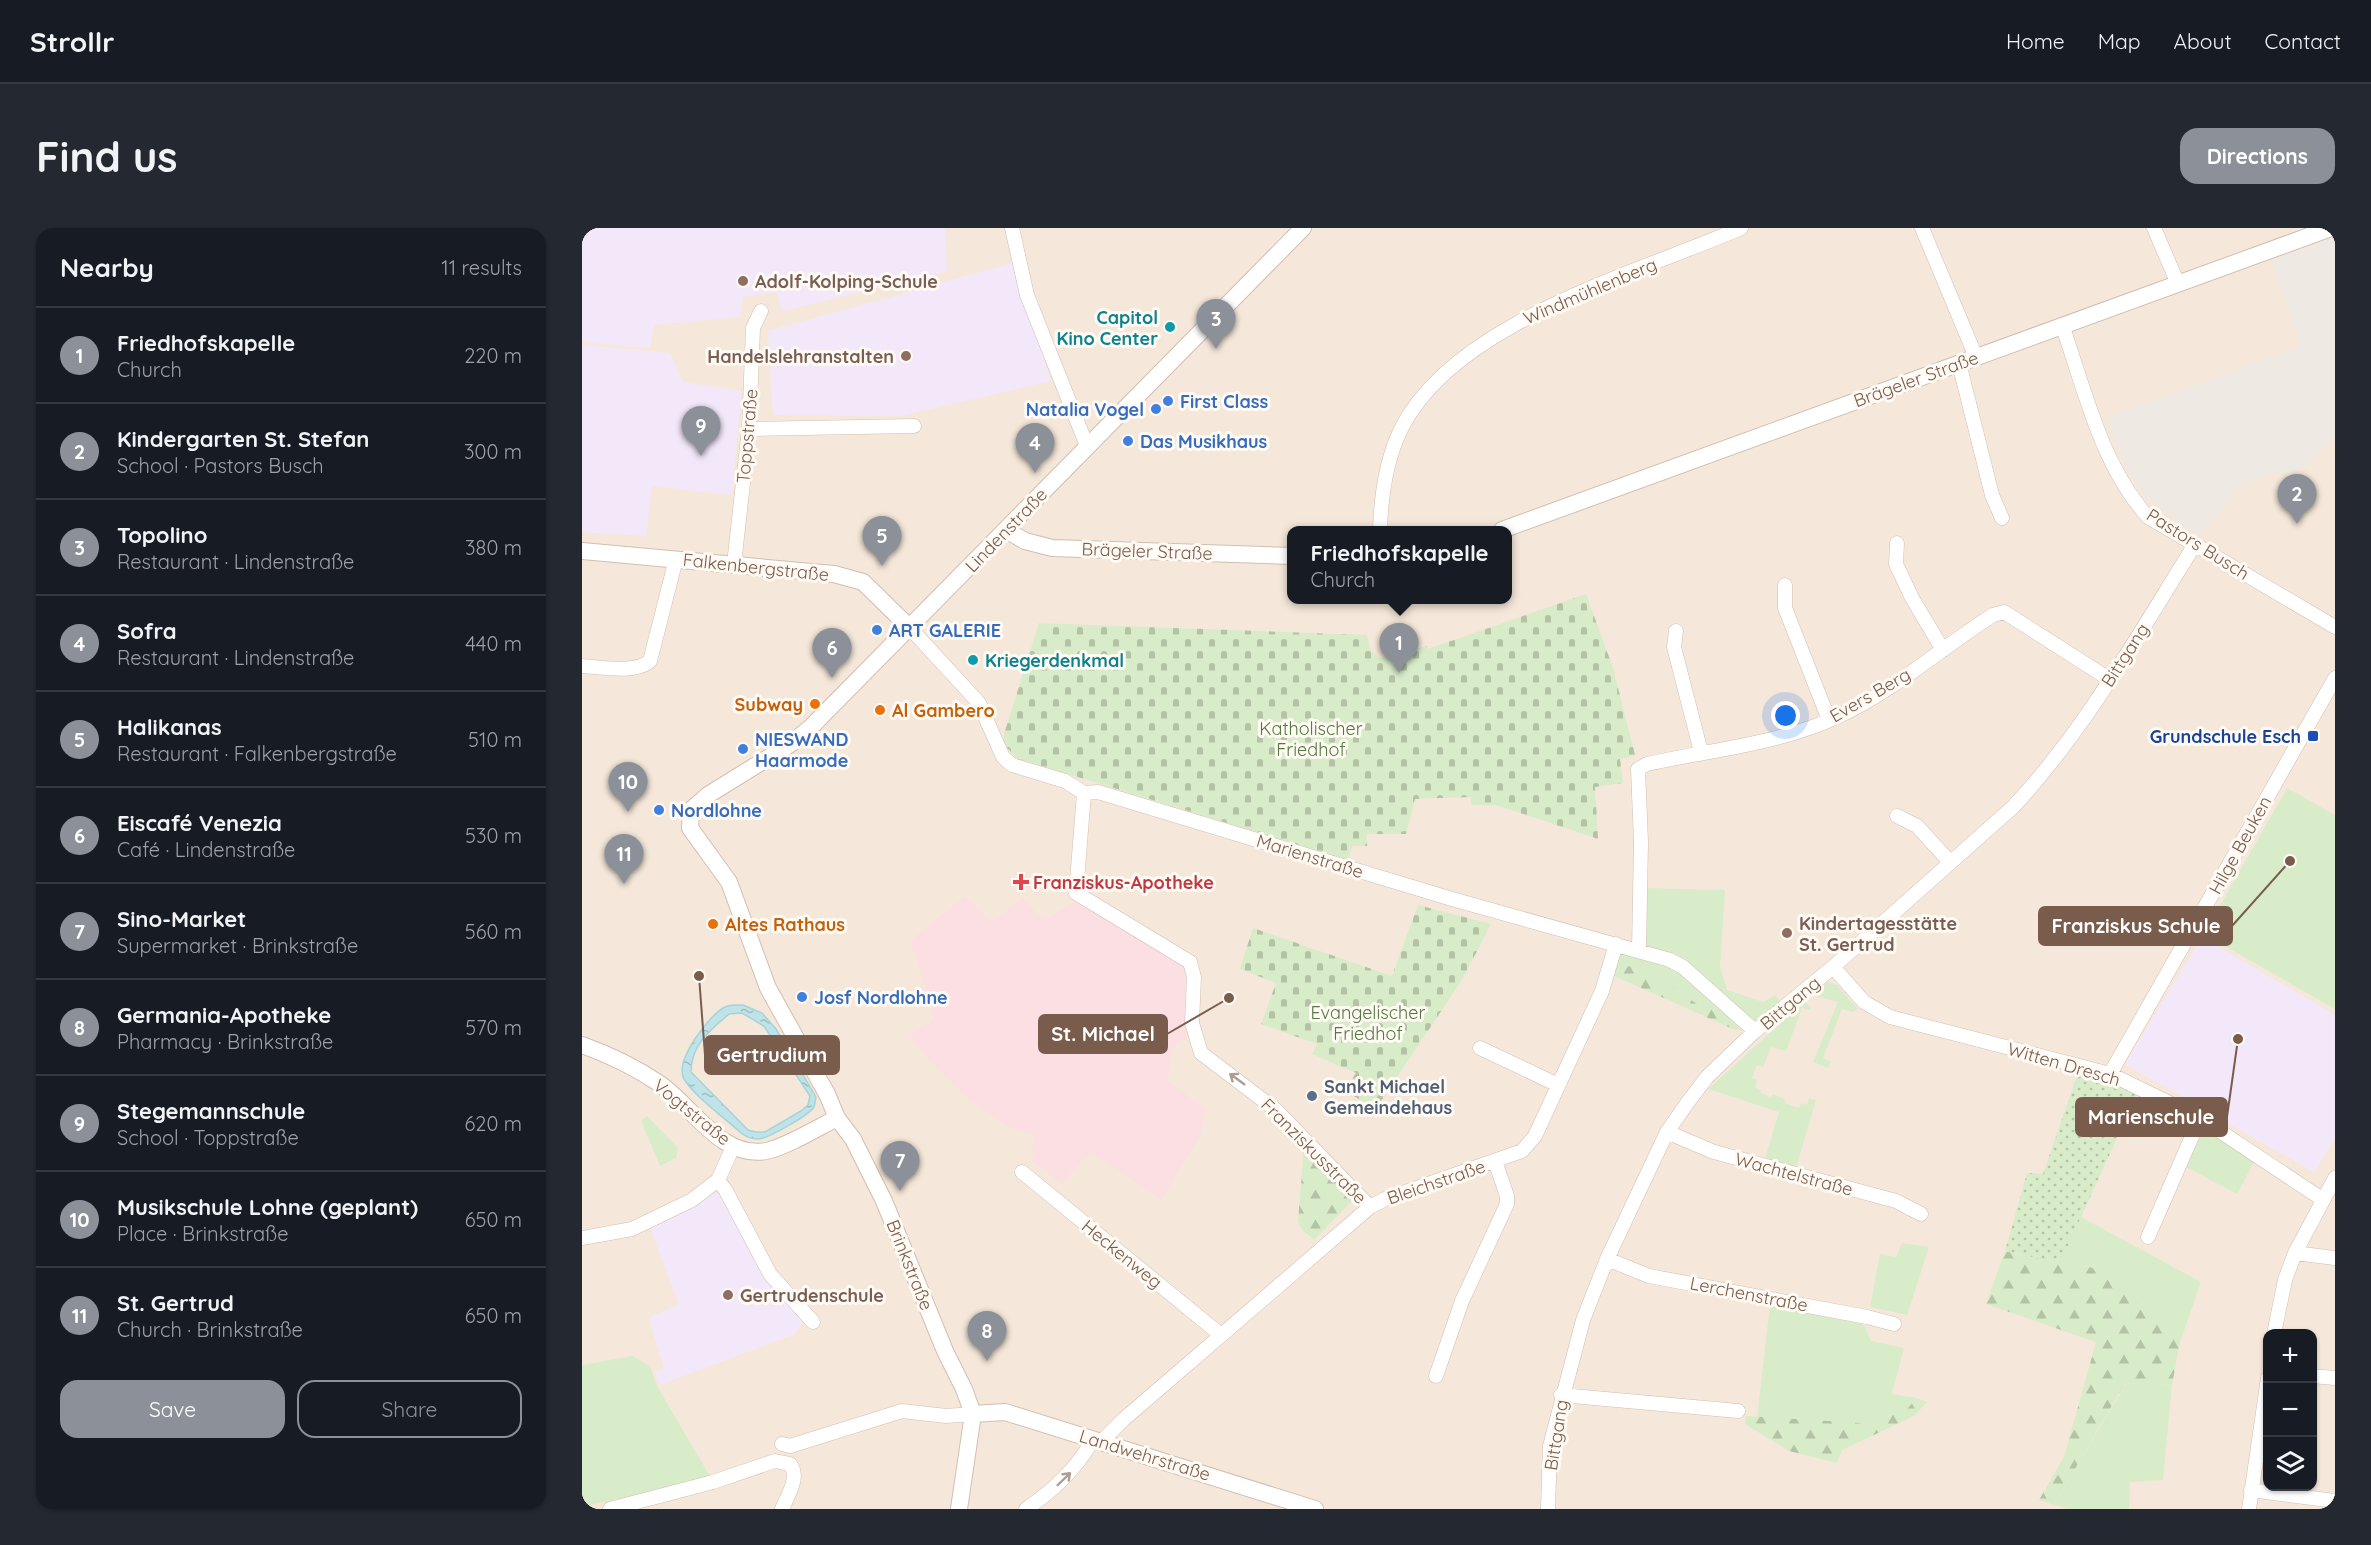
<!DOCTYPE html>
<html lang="en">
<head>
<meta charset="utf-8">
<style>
	body { margin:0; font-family:Quicksand,sans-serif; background:#242831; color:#f1f3f6 }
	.controls { position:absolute; right:18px; bottom:18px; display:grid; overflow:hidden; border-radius:12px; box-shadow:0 2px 4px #0004 }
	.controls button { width:54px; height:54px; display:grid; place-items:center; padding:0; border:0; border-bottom:2px solid #363941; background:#171b24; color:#f1f3f6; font:30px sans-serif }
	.you { position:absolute; left:1204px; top:488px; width:21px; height:21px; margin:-15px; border:4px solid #fff; border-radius:50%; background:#1a73e8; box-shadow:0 0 0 9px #1a73e833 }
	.badge { display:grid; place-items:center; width:39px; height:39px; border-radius:50%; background:#8c9099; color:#fff; font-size:20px; font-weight:700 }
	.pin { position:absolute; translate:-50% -50px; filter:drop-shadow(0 2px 3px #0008) }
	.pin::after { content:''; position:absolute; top:32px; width:21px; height:18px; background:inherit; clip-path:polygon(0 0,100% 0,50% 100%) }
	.popup { position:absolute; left:705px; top:298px; width:225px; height:78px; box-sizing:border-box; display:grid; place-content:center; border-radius:12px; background:#171b24; filter:drop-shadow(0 2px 4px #0005); font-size:20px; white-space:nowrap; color:#9ea1a6 }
	.popup b { font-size:22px; color:#f1f3f6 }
	.popup::after { content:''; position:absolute; left:50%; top:100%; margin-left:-12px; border:12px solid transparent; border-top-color:#171b24 }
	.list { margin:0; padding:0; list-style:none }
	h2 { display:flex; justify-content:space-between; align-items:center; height:78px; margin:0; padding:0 24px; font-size:26px }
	h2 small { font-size:20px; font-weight:400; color:#9ea1a6 }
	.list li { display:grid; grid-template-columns:39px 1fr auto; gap:18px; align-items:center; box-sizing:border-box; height:96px; padding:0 24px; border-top:2px solid #363941 }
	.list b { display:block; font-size:22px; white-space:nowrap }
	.list p { margin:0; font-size:20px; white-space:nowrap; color:#9ea1a6 }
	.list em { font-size:20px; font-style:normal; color:#9ea1a6 }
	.actions { display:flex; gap:12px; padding:18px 24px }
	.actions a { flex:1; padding:14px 0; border:2px solid #8c9099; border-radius:18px; text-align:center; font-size:21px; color:#8c9099 }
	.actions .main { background:#8c9099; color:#fff }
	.icon { flex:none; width:33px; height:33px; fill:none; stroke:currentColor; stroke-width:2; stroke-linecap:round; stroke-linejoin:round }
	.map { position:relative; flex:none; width:1753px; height:1281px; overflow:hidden; border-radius:18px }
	header { display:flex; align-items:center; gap:36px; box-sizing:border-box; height:84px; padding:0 30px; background:#171b24; border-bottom:2px solid #363941 }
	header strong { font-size:28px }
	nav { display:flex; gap:33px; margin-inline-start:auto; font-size:21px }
	.intro { display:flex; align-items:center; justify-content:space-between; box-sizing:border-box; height:144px; padding:0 36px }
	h1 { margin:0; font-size:42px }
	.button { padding:15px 27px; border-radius:18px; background:#8c9099; color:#fff; font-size:21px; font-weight:700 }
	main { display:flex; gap:36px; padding:0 36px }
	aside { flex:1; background:#171b24; border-radius:18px; box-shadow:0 2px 4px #0004 }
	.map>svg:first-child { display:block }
	.residential { fill:#f5e8da; fill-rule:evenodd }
	.industrial { fill:#efe9e4 }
	.education { fill:#f3e8fa }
	.medical { fill:#fbdfe3 }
	.grass { fill:#d8ecc9 }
	.forest { fill:url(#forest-firs) }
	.cemetery { fill:url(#cemetery-stones) }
	.park { fill:url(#park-dots) }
	.water { fill:url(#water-ripples); stroke:#a5d3da; stroke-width:1.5; fill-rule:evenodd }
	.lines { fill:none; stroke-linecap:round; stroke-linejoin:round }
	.minor-casing { stroke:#d1beb0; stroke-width:15 }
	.tertiary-casing { stroke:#d1beb0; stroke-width:18 }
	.minor { stroke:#fff; stroke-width:14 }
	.tertiary { stroke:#fff; stroke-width:16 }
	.oneway { stroke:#af9d94 }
	.education-dot { fill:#8d6e63; stroke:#fffaf3; stroke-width:2 }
	.culture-dot { fill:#0f9aa8; stroke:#fffaf3; stroke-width:2 }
	.shop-dot { fill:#3f7fe0; stroke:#fffaf3; stroke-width:2 }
	.food-dot { fill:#e8710a; stroke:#fffaf3; stroke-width:2 }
	.transit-dot { fill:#1a4fb4; stroke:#fffaf3; stroke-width:2 }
	.health-dot { fill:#e0444e; stroke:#fffaf3; stroke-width:2 }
	.service-dot { fill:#5c6f8a; stroke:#fffaf3; stroke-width:2 }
	.labels { text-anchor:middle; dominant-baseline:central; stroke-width:6; stroke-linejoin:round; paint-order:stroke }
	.education-label { font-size:18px; font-weight:bold; fill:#785e54; stroke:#fffaf3; text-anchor:start }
	.street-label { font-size:18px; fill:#7a5c4d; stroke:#fffaf3 }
	.culture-label { font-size:18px; font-weight:bold; fill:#0d838f; stroke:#fffaf3; text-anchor:end }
	.shop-label { font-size:18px; font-weight:bold; fill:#366cbe; stroke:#fffaf3; text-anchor:start }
	.food-label { font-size:18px; font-weight:bold; fill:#c56008; stroke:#fffaf3; text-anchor:start }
	.park-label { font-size:18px; fill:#537a41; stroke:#fffaf3 }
	.transit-label { font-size:18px; font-weight:bold; fill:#164399; stroke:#fffaf3; text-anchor:end }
	.health-label { font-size:18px; font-weight:bold; fill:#be3a42; stroke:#fffaf3; text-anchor:start }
	.service-label { font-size:18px; font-weight:bold; fill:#4e5e75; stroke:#fffaf3; text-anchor:start }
	.leader { fill:none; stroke:#7a5c4d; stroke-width:2 }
	.callout-dot { fill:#7a5c4d; stroke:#fffaf3; stroke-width:2 }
	.callout { fill:#7a5c4d; stroke:#7a5c4d; stroke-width:2 }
	.callout-label { font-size:20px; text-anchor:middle; font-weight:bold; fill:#fff }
</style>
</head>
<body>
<header>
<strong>Strollr</strong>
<nav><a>Home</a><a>Map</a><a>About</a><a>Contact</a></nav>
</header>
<div class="intro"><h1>Find us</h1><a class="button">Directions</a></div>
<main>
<aside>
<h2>Nearby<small>11 results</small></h2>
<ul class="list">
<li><span class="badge">1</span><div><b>Friedhofskapelle</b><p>Church</p></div><em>220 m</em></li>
<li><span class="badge">2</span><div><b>Kindergarten St. Stefan</b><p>School · Pastors Busch</p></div><em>300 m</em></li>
<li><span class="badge">3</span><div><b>Topolino</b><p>Restaurant · Lindenstraße</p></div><em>380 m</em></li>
<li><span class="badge">4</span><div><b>Sofra</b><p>Restaurant · Lindenstraße</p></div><em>440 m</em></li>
<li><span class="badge">5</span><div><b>Halikanas</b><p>Restaurant · Falkenbergstraße</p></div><em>510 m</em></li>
<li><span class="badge">6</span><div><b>Eiscafé Venezia</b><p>Café · Lindenstraße</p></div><em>530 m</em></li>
<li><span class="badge">7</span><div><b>Sino-Market</b><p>Supermarket · Brinkstraße</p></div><em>560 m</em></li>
<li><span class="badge">8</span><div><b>Germania-Apotheke</b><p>Pharmacy · Brinkstraße</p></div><em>570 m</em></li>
<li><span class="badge">9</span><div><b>Stegemannschule</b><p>School · Toppstraße</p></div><em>620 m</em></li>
<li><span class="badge">10</span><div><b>Musikschule Lohne (geplant)</b><p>Place · Brinkstraße</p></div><em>650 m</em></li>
<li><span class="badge">11</span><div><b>St. Gertrud</b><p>Church · Brinkstraße</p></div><em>650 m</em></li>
</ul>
<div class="actions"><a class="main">Save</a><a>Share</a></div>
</aside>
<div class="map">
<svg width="1753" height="1281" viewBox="0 0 1753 1281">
	<defs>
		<pattern id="forest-firs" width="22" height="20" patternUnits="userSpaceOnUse" patternTransform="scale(1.5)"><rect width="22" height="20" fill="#d8ecc9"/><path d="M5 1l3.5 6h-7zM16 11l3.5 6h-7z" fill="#b4c2a5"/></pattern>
		<pattern id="cemetery-stones" width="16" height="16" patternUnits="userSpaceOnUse" patternTransform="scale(1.5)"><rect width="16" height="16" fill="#d8ecc9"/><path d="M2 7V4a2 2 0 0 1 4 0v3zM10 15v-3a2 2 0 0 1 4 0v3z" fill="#b4c2a5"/></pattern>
		<pattern id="park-dots" width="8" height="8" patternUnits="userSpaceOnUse" patternTransform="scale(1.5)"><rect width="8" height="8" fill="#d8ecc9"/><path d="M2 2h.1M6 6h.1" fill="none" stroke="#b4c2a5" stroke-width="1.8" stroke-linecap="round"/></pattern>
		<pattern id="water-ripples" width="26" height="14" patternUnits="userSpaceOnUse" patternTransform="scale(1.5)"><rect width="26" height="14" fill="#bfe3e8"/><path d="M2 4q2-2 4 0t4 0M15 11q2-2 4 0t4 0" fill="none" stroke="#a0bbbe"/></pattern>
	</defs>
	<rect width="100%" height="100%" fill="#fdf6ec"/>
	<!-- residential -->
	<path class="residential" d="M0 0H1753V1281H0ZM709 302H925V372H709ZM1686 1106H1730V1258H1686Z"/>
	<!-- industrial -->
	<path class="industrial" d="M1753 8V209L1723 238 1707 246H1689L1665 253 1617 308 1565 270 1545 244 1525 190 1719 118 1689 32Z"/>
	<!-- education -->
	<path class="education" d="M0 0H363L365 43 200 83 194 64 161 69 158 89 72 97 68 120 0 114Z
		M431 35 469 153 318 188 191 187 186 103Z
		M0 117 88 125 101 154 159 163 150 267 70 258 64 308 0 304Z
		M1620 709 1753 787V910L1732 944 1543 836Z
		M137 963 189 1059 219 1087 221 1093 213 1106 77 1157 73 1144 82 1140 67 1090 97 1076 68 999Z"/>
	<!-- medical -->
	<path class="medical" d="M383 668 409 694 442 670 460 693 493 674 537 694 603 738 604 810 590 821 586 854 623 880 620 905 579 972 512 925 501 929 481 957 450 933 453 907 429 900 388 872 328 811V806L349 794 352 788 329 712Z"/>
	<!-- grass -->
	<path class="grass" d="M1705 560 1753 587V781L1622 706Z
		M1058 660 1143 662 1138 739 1145 762 1181 774 1193 767 1202 778 1173 803 1124 782 1081 753 1030 731 1034 716 1056 722Z
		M1246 754 1255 757 1276 781 1270 784 1260 781 1241 830 1249 834 1246 840 1231 834 1256 774 1235 768 1234 763Z
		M1223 773 1229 780 1228 782 1220 780 1204 823 1189 819 1181 839 1175 837 1170 850 1175 852 1173 859 1179 862 1178 865 1189 869 1191 866 1204 872 1203 875 1217 880 1219 875 1225 877 1227 870 1234 872 1214 940 1183 930 1197 884 1126 861Z
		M65 888 96 920 94 930 78 938 59 893Z
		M1624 905H1629L1672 934 1655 966 1604 939 1620 906Z
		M1499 989 1619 1054 1598 1114 1539 1052 1481 1028Z
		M1320 1015 1347 1019 1325 1087 1288 1079 1298 1026 1314 1029Z
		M1188 1077 1280 1093 1289 1113 1322 1120 1310 1166 1335 1170 1325 1181 1282 1198 1175 1190Z
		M50 1128 68 1138 75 1158 129 1250 0 1279V1137Z
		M1544 1155 1590 1157 1581 1252 1548 1254 1547 1281H1487L1472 1277Z"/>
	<!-- forest -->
	<path class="forest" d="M1030 731 1081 753 1124 782 1137 771 1173 803 1151 801 1030 747Z
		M722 920 768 969 769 974 732 1012 720 1002 716 993Z
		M1423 1023 1477 1035 1481 1028 1539 1052 1598 1114 1590 1157 1543 1155 1472 1277 1457 1272 1482 1229 1514 1114 1404 1076Z
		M1335 1170 1345 1174 1332 1188 1260 1222 1255 1235 1207 1223 1163 1196 1164 1188 1278 1195 1282 1198 1325 1181Z"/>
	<!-- cemetery -->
	<path class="cemetery" d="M1004 366 1031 440 1053 527 1038 531 1041 555 1013 559 1016 611 914 577H889V569L833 571 824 606H785V618H770L766 632 434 530 422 516V506L457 395 785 407 789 423 798 430 845 418 846 421Z
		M836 677 909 696 880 752 793 882 763 862 774 845 730 826 735 816 679 796 694 755 658 741 671 700 810 748Z"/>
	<!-- park -->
	<path class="park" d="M1498 839 1558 860 1478 1035 1423 1023 1445 945 1461 946Z"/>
	<!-- water -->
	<path class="water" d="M161 777 180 785 194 801 234 869C233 873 233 876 232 879 227 887 187 910 177 911 170 911 164 909 159 905 143 890 113 869 102 851 92 833 127 787 143 779 148 776 156 777 161 777ZM160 785 182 798 228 868 226 877 219 883 183 904H174L166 902 109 844C109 817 128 802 147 786Z"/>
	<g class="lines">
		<defs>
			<path id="minor" d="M430 0 445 67 505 218
				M1340 0 1394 129
				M1572 0 1596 56
				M1480 97C1503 162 1519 237 1566 289L1753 399
				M1377 135 1410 267 1420 290
				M167 201 332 198
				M798 302C799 268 804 232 819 201 872 94 1056 45 1159 0
				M1315 315 1314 336 1330 370 1361 422
				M152 336 167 201 171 100 179 83
				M1203 357V380L1247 492
				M328 400 397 475 421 529 430 537 483 553 502 565 516 564 870 671 1088 732 1101 739 1173 803
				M1094 403 1092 419 1119 524
				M0 438C19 439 53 446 68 433L94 331
				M502 565 494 665 608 734 612 749 610 795 619 825 694 882 788 979
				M1315 588 1335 598 1368 634
				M1057 722 1059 614 1056 541 1065 536C1128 522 1198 516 1257 488 1313 462 1359 420 1411 387L1422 384 1527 451
				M1251 739 1282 774 1308 789 1528 846 1618 890 1740 971
				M898 820 976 857
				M1528 846 1753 450
				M1085 904 1132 924 1314 973 1339 986
				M440 944 639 1107
				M136 952 144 963 188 1046 231 1094
				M1566 1009 1618 890
				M0 1010 50 1001 110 972 136 952 151 919
				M1713 1025 1753 1030
				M1025 1031 1067 1048 1285 1089 1312 1096
				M1692 1106 1703 1052 1713 1025 1753 950
				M854 1148 880 1073 925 976V968L913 933
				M1730 1148 1753 1150
				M979 1167 1156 1183
				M519 1214 542 1191 788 979 803 971 940 923 953 908 1020 763 1034 716
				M200 1216 208 1218 320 1183 364 1188 391 1186
				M1669 1262 1753 1273
				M28 1281 131 1254 193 1233 208 1236C218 1249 206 1267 200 1281
				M444 1281C473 1261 493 1242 511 1212
				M966 1281 968 1218 1001 1092 1025 1031 1085 904 1106 874 1125 849 1173 803 1251 739 1431 579C1503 502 1556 407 1612 318
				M1667 1281 1686 1150"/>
			<path id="tertiary" d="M424 302 443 313 470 320 709 328
				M920 302 1749 0
				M0 323 252 346 281 354 328 400
				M0 817C28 827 53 839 78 856 110 878 139 931 184 923 202 920 237 899 255 890
				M391 1186 423 1184 733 1281
				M377 1281 391 1186 382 1161 363 1123 302 973 271 911 255 890 245 866 186 760 147 654 108 600 109 582 126 567 210 515 228 500 721 0"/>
		</defs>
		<!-- minor casing -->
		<use href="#minor" class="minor-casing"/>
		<!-- tertiary casing -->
		<use href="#tertiary" class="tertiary-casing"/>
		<!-- minor -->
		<use href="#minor" class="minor"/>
		<!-- tertiary -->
		<use href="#tertiary" class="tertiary"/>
	</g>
	<!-- one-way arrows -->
	<defs><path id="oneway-shaft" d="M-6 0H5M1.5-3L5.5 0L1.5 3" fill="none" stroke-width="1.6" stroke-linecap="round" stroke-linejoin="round" transform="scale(1.5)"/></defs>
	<g class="oneway">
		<use href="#oneway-shaft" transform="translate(655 851) rotate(-144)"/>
		<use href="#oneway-shaft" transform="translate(482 1251) rotate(-44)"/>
	</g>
	<!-- markers -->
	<g class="education-dot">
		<circle cx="161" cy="53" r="6"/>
		<circle cx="324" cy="128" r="6"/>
		<circle cx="1205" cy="705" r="6"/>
		<circle cx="146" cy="1067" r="6"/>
	</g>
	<g class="culture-dot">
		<circle cx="588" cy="99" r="6"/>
		<circle cx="391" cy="432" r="6"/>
	</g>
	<g class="shop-dot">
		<circle cx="586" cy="173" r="6"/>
		<circle cx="574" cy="181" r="6"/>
		<circle cx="546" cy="213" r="6"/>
		<circle cx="295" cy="402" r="6"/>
		<circle cx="161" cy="521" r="6"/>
		<circle cx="77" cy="582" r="6"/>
		<circle cx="220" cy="769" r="6"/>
	</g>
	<g class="food-dot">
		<circle cx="233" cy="476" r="6"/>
		<circle cx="298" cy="482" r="6"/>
		<circle cx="131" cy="696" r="6"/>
	</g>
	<rect class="transit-dot" x="1725" y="502" width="12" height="12" rx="3"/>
	<path class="health-dot" d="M436 645h6v6h6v6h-6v6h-6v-6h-6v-6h6z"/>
	<circle class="service-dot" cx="730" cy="868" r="6"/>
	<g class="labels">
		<!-- education labels -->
		<g class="education-label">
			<text x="173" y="53">Adolf-Kolping-Schule</text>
			<text x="312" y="128" text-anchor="end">Handelslehranstalten</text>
			<text x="1217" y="695">Kindertagesstätte<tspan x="1217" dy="21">St. Gertrud</tspan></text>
			<text x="158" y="1067">Gertrudenschule</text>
		</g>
		<!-- street labels -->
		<g class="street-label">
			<text transform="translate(1008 63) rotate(-23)">Windmühlenberg</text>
			<text transform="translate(1334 151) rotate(-20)">Brägeler Straße</text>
			<text transform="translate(165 208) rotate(-85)">Toppstraße</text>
			<text transform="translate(424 302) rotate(-46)">Lindenstraße</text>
			<text transform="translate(1616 316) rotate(32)">Pastors Busch</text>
			<text transform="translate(565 323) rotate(2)">Brägeler Straße</text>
			<text transform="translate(174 339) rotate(6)">Falkenbergstraße</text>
			<text transform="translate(1543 427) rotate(-57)">Bittgang</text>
			<text transform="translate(1288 467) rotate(-30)">Evers Berg</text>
			<text transform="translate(1658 617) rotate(-61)">Hilge Beuken</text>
			<text transform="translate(728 628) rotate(17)">Marienstraße</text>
			<text transform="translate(1208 775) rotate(-40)">Bittgang</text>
			<text transform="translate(1482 836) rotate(16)">Witten Dresch</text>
			<text transform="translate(110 884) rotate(39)">Vogtstraße</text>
			<text transform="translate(732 923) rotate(45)">Franziskusstraße</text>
			<text transform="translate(1212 946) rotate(15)">Wachtelstraße</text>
			<text transform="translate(854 954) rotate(-19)">Bleichstraße</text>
			<text transform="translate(540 1026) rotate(39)">Heckenweg</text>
			<text transform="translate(328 1037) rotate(68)">Brinkstraße</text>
			<text transform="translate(1167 1066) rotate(11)">Lerchenstraße</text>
			<text transform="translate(974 1207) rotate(-81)">Bittgang</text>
			<text transform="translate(563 1227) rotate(17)">Landwehrstraße</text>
		</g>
		<!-- culture labels -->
		<g class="culture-label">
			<text x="576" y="89">Capitol<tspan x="576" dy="21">Kino Center</tspan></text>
			<text x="403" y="432" text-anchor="start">Kriegerdenkmal</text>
		</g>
		<!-- shop labels -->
		<g class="shop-label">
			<text x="598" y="173">First Class</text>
			<text x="562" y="181" text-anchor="end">Natalia Vogel</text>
			<text x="558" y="213">Das Musikhaus</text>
			<text x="307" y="402">ART GALERIE</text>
			<text x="173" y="511">NIESWAND<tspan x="173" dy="21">Haarmode</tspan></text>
			<text x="89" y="582">Nordlohne</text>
			<text x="232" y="769">Josf Nordlohne</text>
		</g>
		<!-- food labels -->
		<g class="food-label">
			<text x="221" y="476" text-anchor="end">Subway</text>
			<text x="310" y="482">Al Gambero</text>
			<text x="143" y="696">Altes Rathaus</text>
		</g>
		<!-- park labels -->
		<g class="park-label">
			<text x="729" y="500">Katholischer<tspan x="729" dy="21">Friedhof</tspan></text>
			<text x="786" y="784">Evangelischer<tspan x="786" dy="21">Friedhof</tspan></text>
		</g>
		<!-- transit labels -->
		<g class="transit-label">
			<text x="1719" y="508">Grundschule Esch</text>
		</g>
		<!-- health labels -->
		<g class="health-label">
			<text x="451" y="654">Franziskus-Apotheke</text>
		</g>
		<!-- service labels -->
		<g class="service-label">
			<text x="742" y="858">Sankt Michael<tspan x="742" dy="21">Gemeindehaus</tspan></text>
		</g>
	</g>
	<!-- callouts -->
	<path class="leader" d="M1708 633L1650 698M647 770L585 806M117 748L123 827M1656 811L1645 889"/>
	<g class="callout-dot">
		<circle cx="1708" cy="633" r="6"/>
		<circle cx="647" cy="770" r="6"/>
		<circle cx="117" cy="748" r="6"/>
		<circle cx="1656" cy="811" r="6"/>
	</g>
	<g class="callout">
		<rect x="1457" y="679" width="193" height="38" rx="6"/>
		<rect x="457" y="787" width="128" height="38" rx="6"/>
		<rect x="123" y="808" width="134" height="38" rx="6"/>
		<rect x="1494" y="870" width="151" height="38" rx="6"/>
	</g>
	<g class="callout-label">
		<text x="1554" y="705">Franziskus Schule</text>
		<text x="521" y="813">St. Michael</text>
		<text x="190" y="834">Gertrudium</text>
		<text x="1569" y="896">Marienschule</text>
	</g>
</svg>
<div class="controls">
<button>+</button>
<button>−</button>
<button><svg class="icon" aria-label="layers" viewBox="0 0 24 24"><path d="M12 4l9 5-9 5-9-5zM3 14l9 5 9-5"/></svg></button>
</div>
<div class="you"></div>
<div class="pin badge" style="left:817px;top:445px">1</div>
<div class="popup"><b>Friedhofskapelle</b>Church</div>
<div class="pin badge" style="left:1715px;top:296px">2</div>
<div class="pin badge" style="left:634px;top:121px">3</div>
<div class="pin badge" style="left:453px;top:245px">4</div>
<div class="pin badge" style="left:300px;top:338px">5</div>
<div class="pin badge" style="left:250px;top:450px">6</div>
<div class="pin badge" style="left:318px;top:963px">7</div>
<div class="pin badge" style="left:405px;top:1133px">8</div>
<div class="pin badge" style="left:119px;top:228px">9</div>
<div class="pin badge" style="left:46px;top:584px">10</div>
<div class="pin badge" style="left:42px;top:656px">11</div>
</div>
</main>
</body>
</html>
